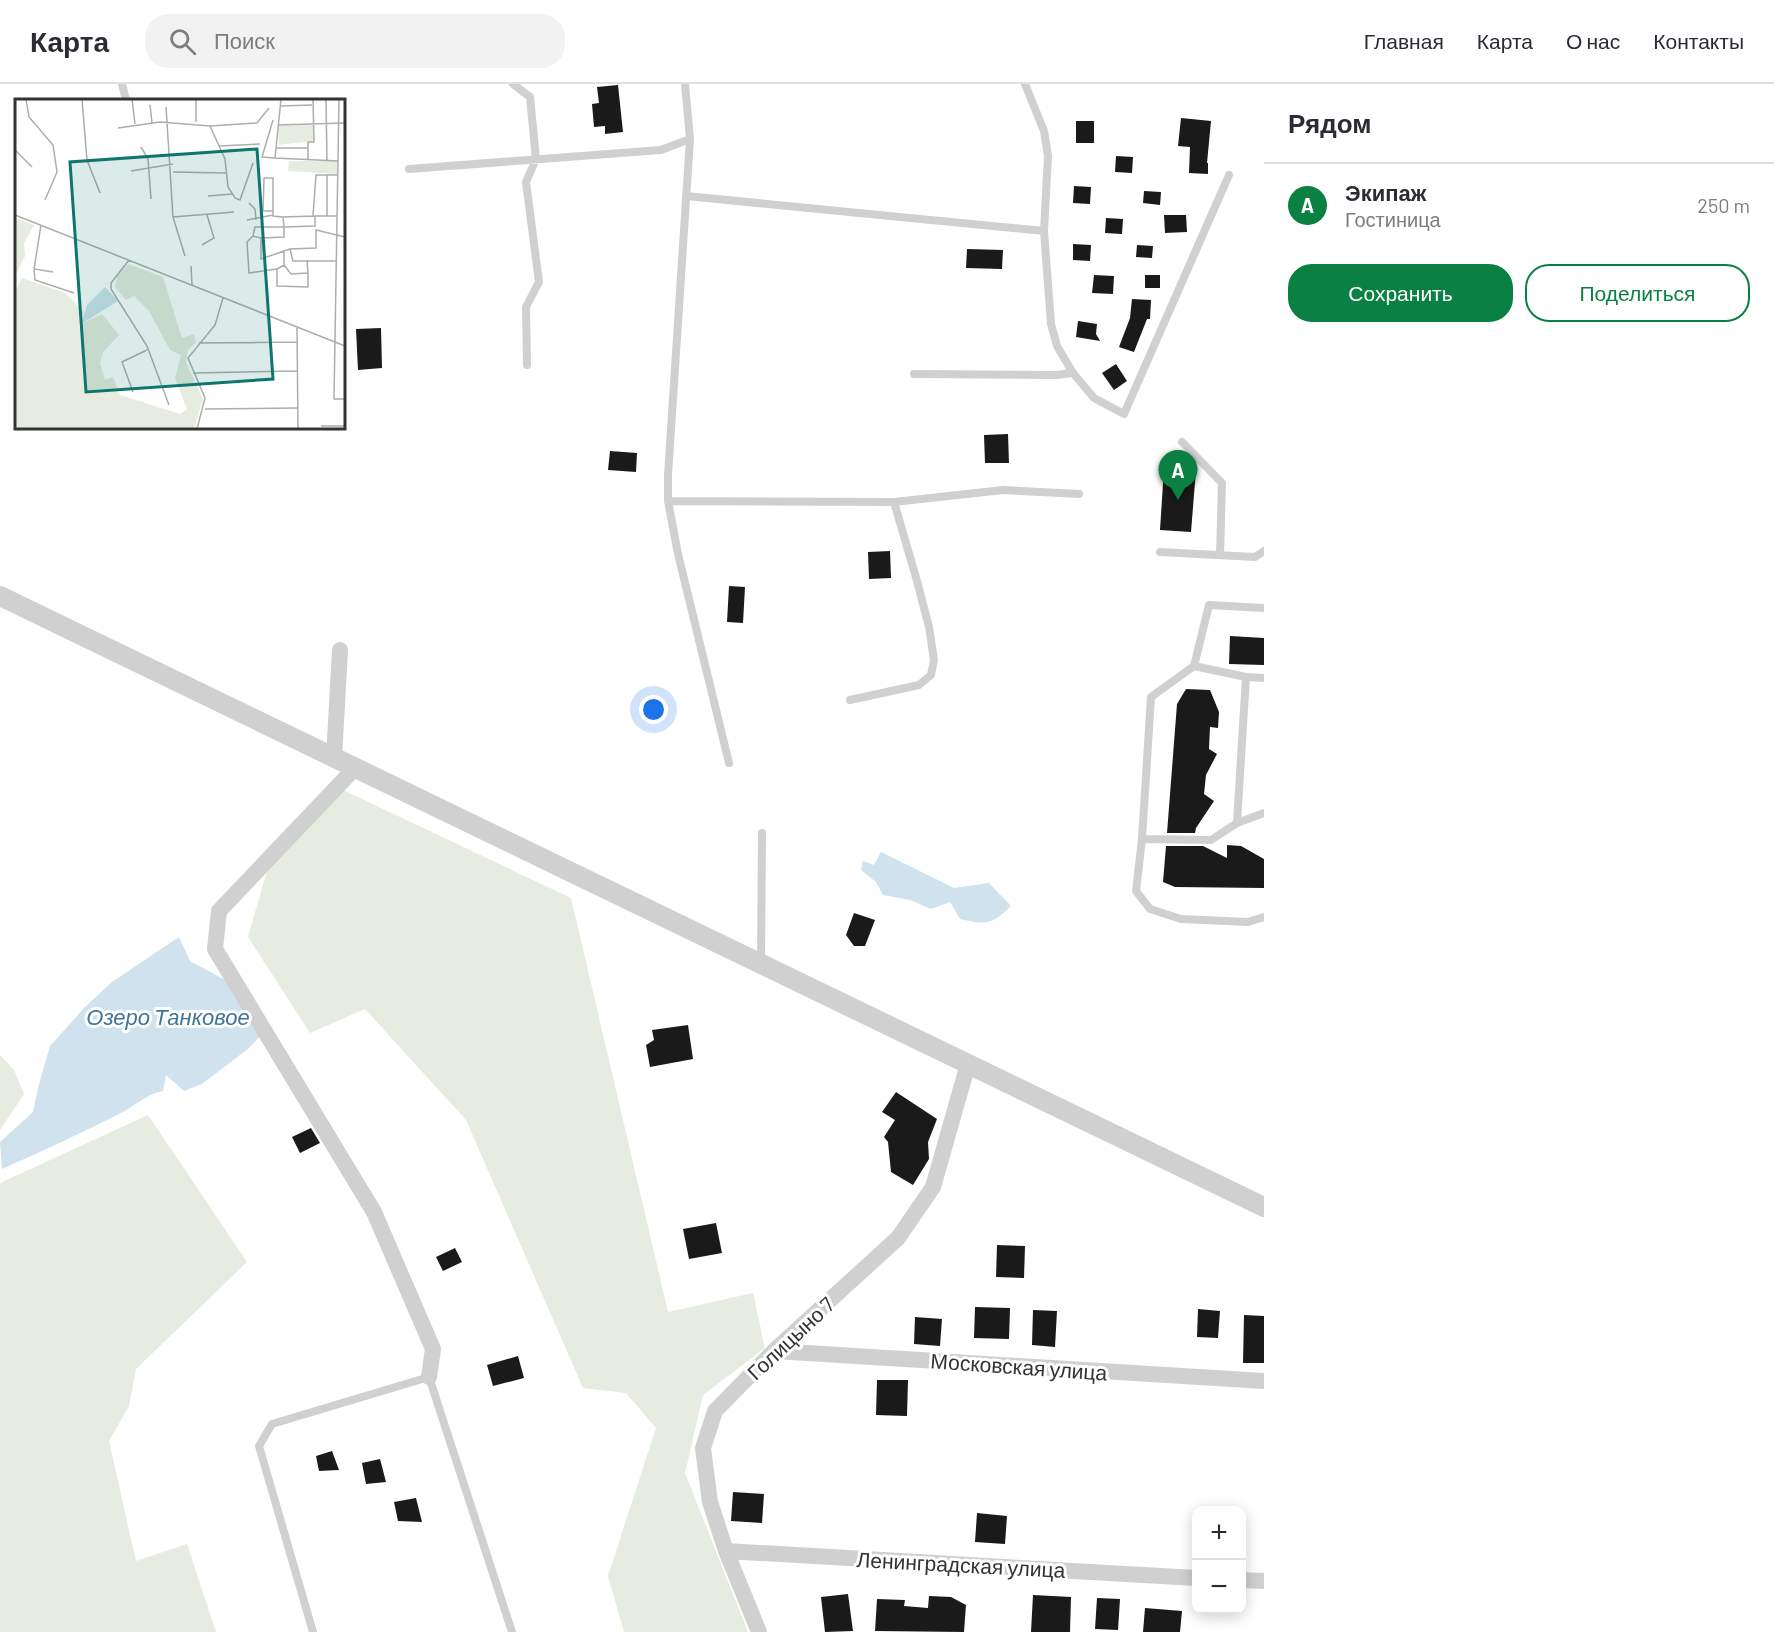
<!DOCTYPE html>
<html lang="ru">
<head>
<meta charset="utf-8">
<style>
	body { margin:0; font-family:Barlow,sans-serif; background:#f2f2f3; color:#2b2b33 }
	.controls { position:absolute; right:18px; bottom:18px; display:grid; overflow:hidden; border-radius:12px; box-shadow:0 3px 15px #0003 }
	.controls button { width:54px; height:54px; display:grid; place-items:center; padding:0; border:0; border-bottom:2px solid #e1e1e2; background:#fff; color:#2b2b33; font:30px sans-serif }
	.you { position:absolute; left:654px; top:626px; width:21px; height:21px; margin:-15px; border:4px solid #fff; border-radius:50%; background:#1a73e8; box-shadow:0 0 0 9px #1a73e833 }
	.badge { display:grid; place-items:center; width:39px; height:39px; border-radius:50%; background:#0b8043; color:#fff; font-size:20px; font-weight:700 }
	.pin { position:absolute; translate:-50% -50px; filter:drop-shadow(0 2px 3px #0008) }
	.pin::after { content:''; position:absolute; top:32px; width:21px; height:18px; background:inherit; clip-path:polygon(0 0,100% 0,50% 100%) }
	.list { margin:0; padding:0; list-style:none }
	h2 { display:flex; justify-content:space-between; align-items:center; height:78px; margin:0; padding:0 24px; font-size:26px }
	h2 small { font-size:20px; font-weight:400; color:#7c7c81 }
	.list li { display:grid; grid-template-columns:39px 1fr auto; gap:18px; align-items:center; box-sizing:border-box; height:84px; padding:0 24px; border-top:2px solid #e1e1e2 }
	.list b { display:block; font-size:22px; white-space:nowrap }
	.list p { margin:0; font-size:20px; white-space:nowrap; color:#7c7c81 }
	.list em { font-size:20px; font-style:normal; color:#7c7c81 }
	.actions { display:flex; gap:12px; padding:18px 24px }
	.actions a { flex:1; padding:14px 0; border:2px solid #0b8043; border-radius:24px; text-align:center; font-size:21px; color:#0b8043 }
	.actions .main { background:#0b8043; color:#fff }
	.icon { flex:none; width:33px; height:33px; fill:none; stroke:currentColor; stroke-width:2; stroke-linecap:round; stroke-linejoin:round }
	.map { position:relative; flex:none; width:1264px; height:1548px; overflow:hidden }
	header { display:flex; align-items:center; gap:36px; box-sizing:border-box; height:84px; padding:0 30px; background:#fff; border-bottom:2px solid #e1e1e2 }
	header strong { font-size:28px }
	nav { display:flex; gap:33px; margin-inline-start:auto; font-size:21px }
	.search { width:420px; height:54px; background:#f2f2f3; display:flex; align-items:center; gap:15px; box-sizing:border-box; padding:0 21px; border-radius:24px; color:#7c7c81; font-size:22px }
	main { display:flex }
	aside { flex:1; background:#fff }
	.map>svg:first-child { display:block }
	.green { fill:#e6ecdf }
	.water { fill:#cfe2ee }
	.building { fill:#1a1a1a }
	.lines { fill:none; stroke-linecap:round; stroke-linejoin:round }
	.service { stroke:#d0d0d0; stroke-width:8 }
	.minor { stroke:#d0d0d0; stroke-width:16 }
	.tertiary { stroke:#d0d0d0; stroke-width:20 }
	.labels { text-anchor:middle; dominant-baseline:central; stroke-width:6; stroke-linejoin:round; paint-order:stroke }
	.street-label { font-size:21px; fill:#333; stroke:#fff }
	.water-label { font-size:22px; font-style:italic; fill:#3f7597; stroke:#fff }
	.inset-road { fill:none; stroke:#adadad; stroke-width:1.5 }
	.view { fill:#0f766e; fill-opacity:0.15; stroke:#0f766e; stroke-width:3 }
	.inset-edge { fill:none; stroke:#333; stroke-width:3 }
</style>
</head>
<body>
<header>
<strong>Карта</strong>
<div class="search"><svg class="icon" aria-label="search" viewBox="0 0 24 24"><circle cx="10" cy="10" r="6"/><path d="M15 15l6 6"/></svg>Поиск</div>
<nav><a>Главная</a><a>Карта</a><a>О нас</a><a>Контакты</a></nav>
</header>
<main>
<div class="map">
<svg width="1264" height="1548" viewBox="0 0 1264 1548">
	<rect width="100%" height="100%" fill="#fff"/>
	<!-- green -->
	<path class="green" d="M343 706 571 814 668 1228 753 1209 765 1264 703 1311 685 1389 748 1548H624L608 1492 656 1344 626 1309 583 1304 466 1036 365 925 310 949 248 853 268 783Z
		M0 971 14 986 24 1010 0 1046Z
		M148 1031 247 1178 136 1285 129 1322 109 1357 136 1477 187 1460 216 1548H0V1099Z"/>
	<!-- water -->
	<path class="water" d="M881 768 954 804 989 799 1011 822C992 841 986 841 960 835L950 818 931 825 910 816 883 811 876 798 861 786 863 777 874 781Z
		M179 853 190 877 229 898 261 951 249 964 202 1000 184 1007 166 991 163 1007C144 1011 134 1023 117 1031 79 1050 41 1068 2 1085L0 1058 33 1028 39 1000 50 962 85 923 112 898Z"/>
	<!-- building -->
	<path class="building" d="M618 1 623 48 605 50V42L594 43 592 20 599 19 597 3Z
		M1181 34 1211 37 1207 79H1208V90L1189 89 1190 63 1178 62Z
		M1076 37H1094V59H1076Z
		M1116 72 1133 73 1132 89 1115 88Z
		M1074 102 1091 103 1090 120 1073 119Z
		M1144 107 1161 108 1160 121 1143 119Z
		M1164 131H1186L1187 148 1165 149Z
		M1106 134 1123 135 1122 150 1105 149Z
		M1073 160 1091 161 1090 177 1073 176Z
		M1137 161 1153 162 1152 174 1136 173Z
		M967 165 1003 166 1002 185 966 184Z
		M1094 191 1114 192 1113 210 1092 209Z
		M1145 191H1160V204H1145Z
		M1132 215 1151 216 1150 235H1147L1134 268 1119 263 1130 234Z
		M1078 237 1097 240 1096 250 1100 257 1076 253Z
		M381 244 382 284 358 286 356 245Z
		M1116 280 1127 297 1114 306 1102 289Z
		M1008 350 1009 379H985L984 351Z
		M610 367 637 369 636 388 608 386Z
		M1164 384 1196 386 1191 448 1160 446Z
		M890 467 891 494 869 495 868 468Z
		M729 502 745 503 743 539 727 538Z
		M1230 552 1264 554V581L1229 580Z
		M1186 605 1210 606 1219 628 1218 644 1210 643 1209 665 1217 670 1206 691 1204 710 1214 717 1196 744 1195 749H1167L1177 620Z
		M1227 761 1241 762 1264 775V804L1175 803 1163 798 1166 762H1203L1227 774Z
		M854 829 875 836 865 862H854L846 851Z
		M688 941 693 975 650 983 646 961 654 956 652 946Z
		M896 1008 937 1035 928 1058 929 1075 913 1101 891 1088 888 1058 884 1053 895 1036 882 1028Z
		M311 1044 320 1059 300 1069 292 1053Z
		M716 1139 722 1169 689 1175 683 1145Z
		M997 1161 1025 1162 1024 1194 996 1193Z
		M455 1164 462 1178 443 1187 436 1173Z
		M975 1223 1010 1224 1009 1255 974 1254Z
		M1198 1225 1220 1227 1218 1254 1197 1253Z
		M1033 1226 1057 1227 1055 1263 1032 1261Z
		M1244 1231 1264 1232V1279H1243Z
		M915 1233 942 1235 940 1262 914 1260Z
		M518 1272 524 1294 493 1302 487 1281Z
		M877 1296H908L907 1332 876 1331Z
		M332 1367 339 1386 319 1387 316 1372Z
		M380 1375 386 1398 366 1400 362 1379Z
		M733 1408 764 1410 762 1439 731 1437Z
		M416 1414 422 1438 398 1437 394 1418Z
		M977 1429 1007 1432 1005 1460 975 1458Z
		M848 1510 853 1547 825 1548 821 1513Z
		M1033 1511 1071 1513 1070 1548H1031Z
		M929 1512 951 1513 966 1521 964 1548 875 1547 877 1515 905 1516 904 1522 928 1524Z
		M1097 1514 1120 1515 1118 1546 1095 1545Z
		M1145 1524 1182 1527 1180 1548H1143Z"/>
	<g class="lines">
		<!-- service -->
		<path class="service" d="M122 0 126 16
			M513 0 530 13 536 75 526 98 539 198 526 223 527 281
			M685 0 690 55 668 391V417L678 470 729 679
			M1025 0 1044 47 1048 72 1044 147 1051 240 1057 262 1073 289 1094 314 1124 330 1229 91
			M409 85 661 66 690 55
			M686 112 1044 147
			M914 290 1056 291 1073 289
			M1182 358 1222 399 1220 471
			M668 417 894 418 1003 406 1079 410
			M1160 468 1255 473 1264 467
			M1194 582 1209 521 1264 524
			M1246 593 1264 594
			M850 616 919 601 931 591 934 576 929 543 917 497 894 418
			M1264 729 1237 739 1246 593 1194 582 1151 613 1142 755 1136 807 1150 825 1181 835 1248 838 1264 833
			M1142 755 1211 756 1237 739
			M761 878 762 749
			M313 1548 259 1362 272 1340 429 1293 512 1548"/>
		<!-- minor -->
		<path class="minor" d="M334 674 340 566
			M355 684 219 827 215 865 374 1128 433 1265 429 1293
			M774 1267 1264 1297
			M726 1467 1196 1494
			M1242 1496 1264 1497
			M759 1548 726 1467 710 1418 703 1364 715 1327 774 1267 898 1154 933 1103 968 980"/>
		<!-- tertiary -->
		<path class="tertiary" d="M0 512 1264 1123"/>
	</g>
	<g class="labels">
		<!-- street labels -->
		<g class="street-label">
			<text transform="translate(790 1254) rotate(-43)">Голицыно 7</text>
			<text transform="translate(1019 1282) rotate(4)">Московская улица</text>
			<text transform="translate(961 1480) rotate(3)">Ленинградская улица</text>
		</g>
		<!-- water labels -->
		<g class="water-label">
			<text x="168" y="932">Озеро Танковое</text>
		</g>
	</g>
	<!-- overview -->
	<g transform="translate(15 15)">
		<rect width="330" height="330" fill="#fff"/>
		<path d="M298 26V42L264 46 263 27ZM274 62H322V75L273 72ZM0 119 19 126 9 144 10 157 0 177ZM113 165 148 178 167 239 179 235 181 243 173 251 171 263 188 300 179 330H0V192L7 179 50 194 69 213 64 226 87 215 104 236 88 253 85 264 90 281 98 278 105 296 165 315 172 310 160 279 166 256 155 251 134 212 119 197 111 201 100 188 102 177Z" fill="#e6ecdf"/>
		<path d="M90 188 103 202 66 225 72 206Z" fill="#cfe2ee"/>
		<path class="inset-road" d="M11 0 14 18 38 46 42 73 30 101M67 0 72 61 85 94M117 0 120 25M266 0 260 59 323 62M311 0 312 62M324 0 319 300H330M135 6 137 24M265 7 297 6M151 8 158 118 170 157M258 21 247 58 260 59M181 23V0M263 26 330 24M195 27 210 60 213 88 220 99 225 101 238 64M103 29 145 23 195 27 242 24 254 9M204 47 245 45M126 48 133 60 136 100M261 49H293M0 51 17 68M293 60V43H299L298 0M116 72 158 65M158 73 211 74M312 76V117M193 97 217 95M234 104 240 110 241 121M258 112H248L249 79H258V117L268 118M0 116 330 247M298 117 301 76H323M158 118 219 113M232 121 258 116M26 126 19 170 38 173M238 137 240 128H269L268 118 300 117M246 139 269 138V128L300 127V117H322M187 146 199 139 192 116M114 161 96 184V190L132 247 154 306M292 161 293 174V188L262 187V170L269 166 276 175 293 174M322 162H278L275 150 301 149V131L330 138M269 166V152L275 150M176 167 177 186M19 170 20 181 59 194M262 170 234 174 232 143 238 137 246 139V160L269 152M282 229 283 330M184 244 282 243M178 274 282 272M118 293 107 263 132 251M190 310 282 309M306 327H330M182 330 190 299 173 259 200 226 208 199"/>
		<path class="view" d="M242 50 258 280 71 293 55 63Z"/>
		<rect width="330" height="330" class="inset-edge"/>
	</g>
</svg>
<div class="controls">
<button>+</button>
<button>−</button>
</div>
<div class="you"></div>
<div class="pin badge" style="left:1178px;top:416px">A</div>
</div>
<aside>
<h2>Рядом<small></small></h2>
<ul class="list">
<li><span class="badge">A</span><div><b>Экипаж</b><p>Гостиница</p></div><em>250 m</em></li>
</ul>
<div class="actions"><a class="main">Сохранить</a><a>Поделиться</a></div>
</aside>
</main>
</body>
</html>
